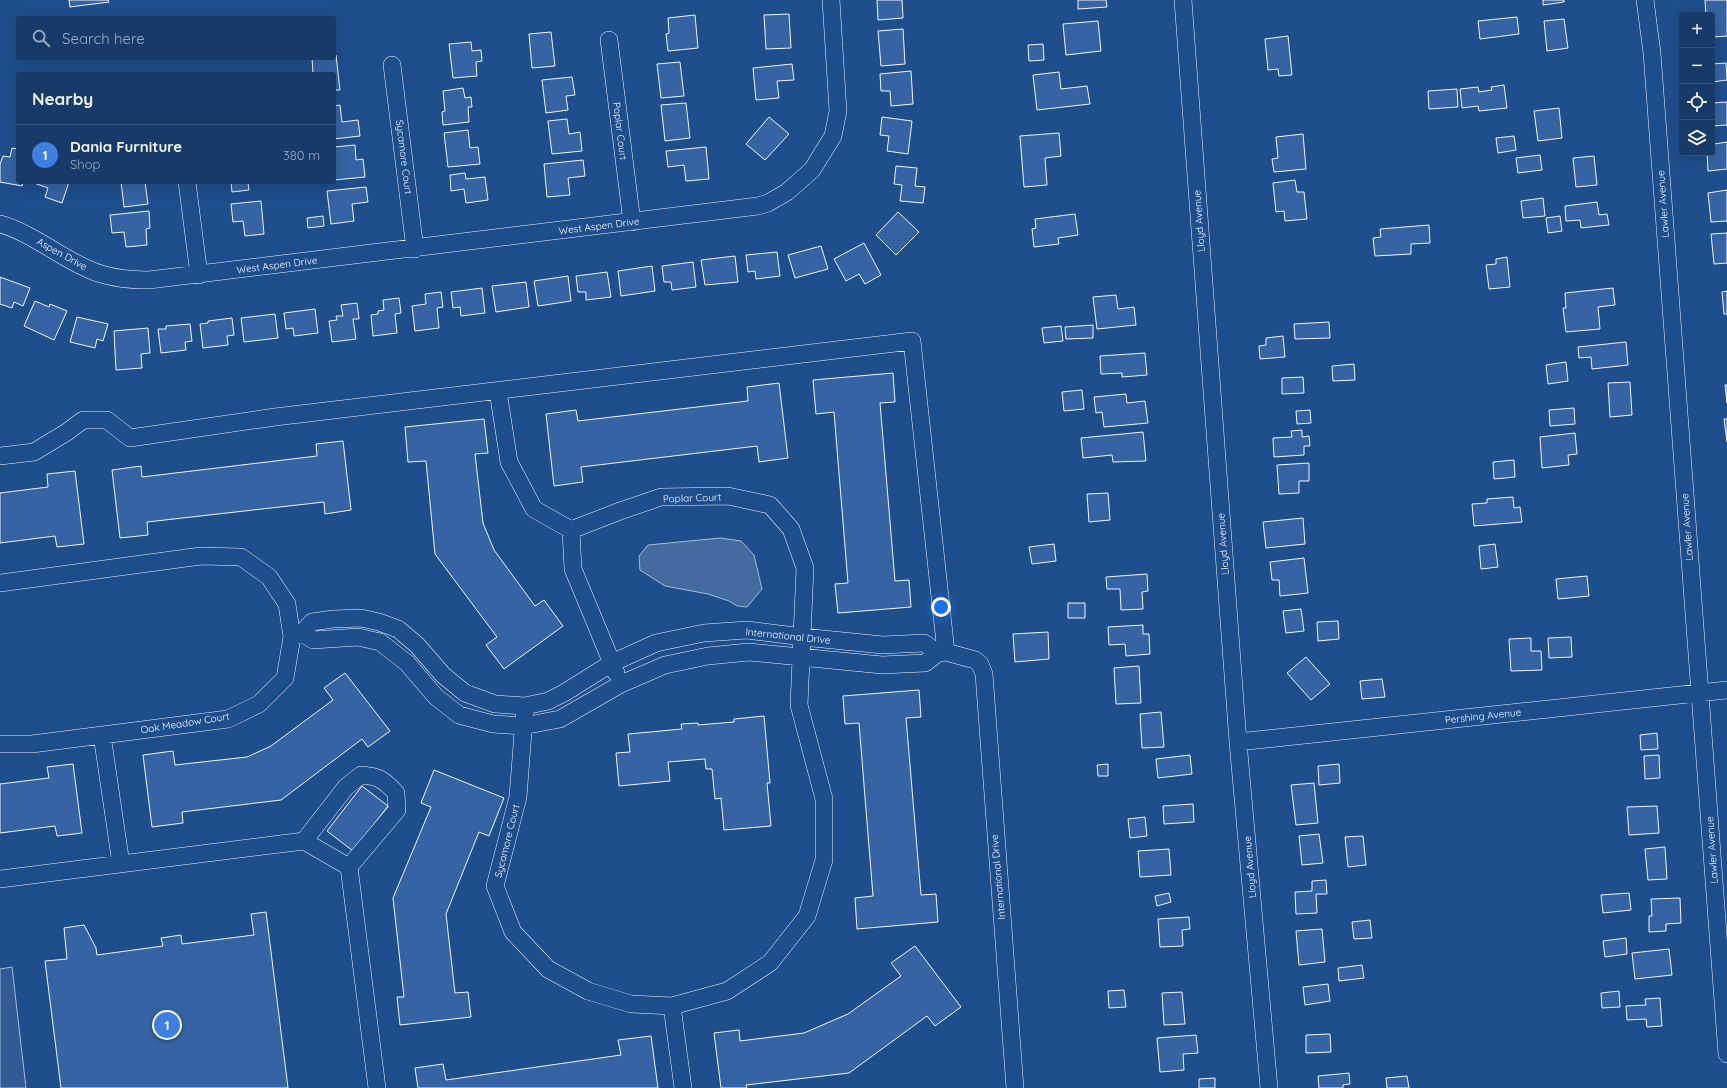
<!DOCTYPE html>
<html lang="en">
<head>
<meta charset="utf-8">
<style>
	body { margin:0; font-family:Quicksand,sans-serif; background:#20416f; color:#f1f3f6 }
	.controls { position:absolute; right:12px; top:12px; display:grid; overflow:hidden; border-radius:4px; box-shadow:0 4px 16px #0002 }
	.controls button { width:36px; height:36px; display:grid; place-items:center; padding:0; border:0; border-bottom:1px solid #36547d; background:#173a69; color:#f1f3f6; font:20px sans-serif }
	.you { position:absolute; left:941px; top:607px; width:14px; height:14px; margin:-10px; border:3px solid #fff; border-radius:50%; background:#1a73e8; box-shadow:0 0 0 6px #1a73e833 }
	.badge { display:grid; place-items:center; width:26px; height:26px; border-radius:50%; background:#ffb74d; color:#fff; font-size:13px; font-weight:700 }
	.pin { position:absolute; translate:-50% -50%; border:2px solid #fff; box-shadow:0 1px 4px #0006 }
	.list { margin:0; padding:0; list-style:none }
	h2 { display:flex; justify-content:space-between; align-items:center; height:52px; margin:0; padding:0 16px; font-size:17px }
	h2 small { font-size:13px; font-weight:400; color:#9eadc0 }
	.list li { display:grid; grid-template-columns:26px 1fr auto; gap:12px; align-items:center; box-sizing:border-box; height:60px; padding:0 16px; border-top:1px solid #36547d }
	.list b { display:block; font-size:15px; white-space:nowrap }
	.list p { margin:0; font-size:13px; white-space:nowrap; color:#9eadc0 }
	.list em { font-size:13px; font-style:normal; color:#9eadc0 }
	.icon { flex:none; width:22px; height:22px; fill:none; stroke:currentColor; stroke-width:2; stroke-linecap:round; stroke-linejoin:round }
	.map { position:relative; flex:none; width:1727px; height:1088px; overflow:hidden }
	.search { position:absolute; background:#173a69; box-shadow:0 4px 16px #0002; left:16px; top:16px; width:320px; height:44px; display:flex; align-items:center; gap:10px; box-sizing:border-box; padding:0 14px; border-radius:4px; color:#9eadc0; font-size:15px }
	.panel { position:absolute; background:#173a69; box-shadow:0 4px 16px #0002; left:16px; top:72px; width:320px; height:112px; border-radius:4px }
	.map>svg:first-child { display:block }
	.built { fill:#305b95; stroke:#a8bbd7 }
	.water { fill:#446ba0; stroke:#a8bbd7 }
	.building { fill:#3563a3; stroke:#f2f6ff }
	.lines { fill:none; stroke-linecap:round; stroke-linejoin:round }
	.minor-casing { stroke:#f2f6ff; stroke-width:18 }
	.minor { stroke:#1f4e8c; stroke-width:17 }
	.labels { text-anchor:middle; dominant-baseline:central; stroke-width:3; stroke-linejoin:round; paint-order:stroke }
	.street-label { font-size:10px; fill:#f2f6ff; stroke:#1f4e8c }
</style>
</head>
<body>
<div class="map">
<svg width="1727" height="1088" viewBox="0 0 1727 1088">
	<rect width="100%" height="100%" fill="#1f4e8c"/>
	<!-- built -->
	<path class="built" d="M12 967 26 1088H0V969Z"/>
	<!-- water -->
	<path class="water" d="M720 538 741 541 754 555 762 589 747 607 737 606 729 601 708 594 665 586 640 570 639 556 648 545Z"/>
	<!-- building -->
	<path class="building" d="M69 0H108L109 2 70 7Z
		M877 0H902L903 18 878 20Z
		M1078 0H1106L1107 7 1078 9Z
		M1543 0H1564V2L1543 5Z
		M1705 0H1727V36L1712 37V15H1706Z
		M789 14 791 48 766 49 764 15Z
		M695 15 698 48 668 51 666 34 669 33 668 18Z
		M1517 17 1519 34 1480 39 1478 21Z
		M1564 19 1568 48 1547 51 1544 21Z
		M1098 21 1101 51 1066 55 1063 24Z
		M903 29 905 64 881 66 878 31Z
		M551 32 555 66 532 68 529 34Z
		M1288 36 1292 75 1279 76 1278 69 1268 70 1265 39Z
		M471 42 472 51 481 50 482 61 476 62 477 76 453 78 449 44Z
		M1043 44 1044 60 1029 61 1028 45Z
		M334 55H336L340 90H334V74H313L312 58H334Z
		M680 62 684 96 661 98 657 64Z
		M1726 63 1727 80 1712 82V64Z
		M792 64 794 80 777 81 779 98 756 100 753 68Z
		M911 71 913 104 891 106 890 91H881L880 74Z
		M1059 72 1061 89 1087 86 1090 104 1037 110 1033 75Z
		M572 77 575 95 566 96 568 110 546 113 542 80Z
		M1504 85 1507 108 1479 111 1478 106 1462 108 1460 89 1478 87 1479 92 1492 90 1491 87Z
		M463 88 465 98 471 97 472 107H468L469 122 443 125 442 112 445 111 443 91Z
		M1457 89 1458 107 1429 109 1428 91Z
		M1727 102V125L1712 126V103Z
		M686 103 690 138 665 141 661 105Z
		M340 105 342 122 358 120 360 136 334 139V106Z
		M1559 108 1562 138 1538 141 1534 111Z
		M769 117 789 134 765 160 746 144Z
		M882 117 912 121 908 154 887 151 889 136 880 135Z
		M567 119 569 134 580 132 582 151 552 154 548 121Z
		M468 130 470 148 478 147 480 164 448 167 444 133Z
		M1059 133 1061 156 1045 158 1047 185 1024 187 1020 136Z
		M1303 134 1306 169 1274 172 1272 159 1278 158 1276 137Z
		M1514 136 1516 150 1498 153 1496 138Z
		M1727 142V169L1708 171 1707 153H1712V147H1714V144Z
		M355 145 356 160 363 159 365 177 334 180V147Z
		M706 147 709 179 686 181 684 165 668 167 666 151Z
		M12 148 18 149V182H23L22 186 0 182V164L3 156 10 157Z
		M1540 155 1542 170 1518 173 1516 158Z
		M1594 156 1597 185 1576 187 1573 158Z
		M583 160 585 176 568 178 570 195 547 197 544 164Z
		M896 166 917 168 915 186 925 187 923 203 900 201 902 185 894 184Z
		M465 173 466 179 485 177 488 200 466 203 464 189 451 191 450 175Z
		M1295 180 1297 192H1304L1307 219 1285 221 1284 211 1276 212 1273 183Z
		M34 182H69L62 203 45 197 48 188 34 183Z
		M121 182H145L148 204 124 207Z
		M231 182H257L248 183 249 190 232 192Z
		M366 187 368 202 352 204 354 221 331 224 327 191Z
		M1727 190V221L1711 222 1708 193Z
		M1543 198 1545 216 1523 218 1521 201Z
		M261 201 264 234 245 236 243 221 233 222 231 204Z
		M1597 202 1599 215 1607 214 1609 225 1581 228 1580 220 1566 221 1565 206Z
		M149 211 150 228 146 229 147 245 126 247 124 232 112 233 110 215Z
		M898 212 919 232 896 255 876 235Z
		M1075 214 1078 235 1058 238 1059 244 1034 247 1032 229 1036 228 1035 219Z
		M323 216 324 226 308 228 307 218Z
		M1560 216 1562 231 1548 233 1546 218Z
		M1429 225 1430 243 1411 244V254L1375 256 1373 238 1381 237 1380 229Z
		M1727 233V263L1714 264 1711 234Z
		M864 243 881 275 865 284 859 274 846 281 834 259Z
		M821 246 828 269 795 278 788 255Z
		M777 252 780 276 756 279 755 271 748 272 746 255Z
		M735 256 738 282 705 285 701 260Z
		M1507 257 1510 287 1489 289 1486 265 1496 264V259Z
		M693 262 696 287 672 290 671 282H664L662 266Z
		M652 266 655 291 621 296 618 271Z
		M607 272 611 297 586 300V292H578L576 276Z
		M568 276 571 301 538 306 534 281Z
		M0 277 30 288 23 306 14 302 12 308 0 304Z
		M526 282 529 307 496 312 492 286Z
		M482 288 485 313 461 316 460 307 453 308 451 292Z
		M1613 288 1615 305 1598 307 1600 329 1566 332 1563 308H1566L1565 293Z
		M1727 291V314H1724L1722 292Z
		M441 292 443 307 437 308 439 328 415 331 412 306 426 304 425 294Z
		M1116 295 1118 309 1134 307 1136 325 1097 329 1093 297Z
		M399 298 401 313 395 314 397 333 373 336 371 315 378 314V311L384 310 383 300Z
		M35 301 49 307 50 304 67 311 54 340 24 326Z
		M357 303 359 319H353L356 339 332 342 329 321 337 320 336 316H343L341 305Z
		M315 309 318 333 294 336 293 328 286 329 284 313Z
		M275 314 278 338 244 342 241 318Z
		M77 317 108 324 103 341 97 339 95 348 70 342Z
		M232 318 234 335 227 336 228 345 203 348 200 324 208 323V321Z
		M1329 322 1330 338 1295 339 1294 324Z
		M190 324 192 341 185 342 186 350 161 353 158 329H166V326Z
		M1093 325V338L1066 339 1065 327Z
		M1061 326 1063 341 1044 343 1042 328Z
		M148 328 150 353 141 354 142 368 116 370 114 331Z
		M1283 336 1285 357 1260 359 1259 346 1266 345V338Z
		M1626 342 1628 365 1592 369 1591 357 1579 358 1578 347Z
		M1145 353 1147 375 1122 377V373L1101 374 1100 356Z
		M1566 362 1568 381 1548 384 1546 365Z
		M1354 364 1355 380 1333 381 1332 366Z
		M893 373 895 402 880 403 895 581 909 580 911 607 838 613 835 584 848 583 834 412 816 414 813 380Z
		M1303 377 1304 393 1282 394V378Z
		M1630 382 1632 415 1610 417 1608 383Z
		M779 383 788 458 759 462 757 446 581 467 583 482 554 486 546 414 576 410 578 421 748 401 747 387Z
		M1725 385H1727V403Z
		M1082 390 1084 409 1064 411 1062 392Z
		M1126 394 1127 403 1145 401 1148 423 1104 427 1102 412 1096 413 1094 397Z
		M1574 408 1575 424 1550 426 1549 410Z
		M1310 410 1311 423 1297 424 1296 411Z
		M484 419 488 453 475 454 483 523 494 550 535 606 544 600 563 626 504 669 486 645 497 637 435 554 426 461 408 462 405 427Z
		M1724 419H1727V442Z
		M1302 430V437L1309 436 1310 446H1304V455L1274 457 1273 438 1292 437 1291 431Z
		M1143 432 1146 461 1113 462 1112 455 1083 458 1081 438Z
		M1575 433 1577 454 1568 455 1569 465 1542 468 1540 437Z
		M343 441 351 510 325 514 324 502 147 522 148 535 120 538 112 470 141 466 142 477 317 456 316 444Z
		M1514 460 1515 477 1494 479 1493 462Z
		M1309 463V481H1299V493L1279 494 1277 465Z
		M75 471 84 544 57 547 55 536 0 543V493L48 487 47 474Z
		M1108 493 1110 520 1089 522 1087 494Z
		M1513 497 1514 508 1520 507 1522 522 1474 526 1472 504 1487 503V499Z
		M1303 518 1305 544 1266 548 1263 522Z
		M1054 544 1056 561 1032 564 1029 547Z
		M1495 544 1498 567 1481 569 1479 546Z
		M1304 558 1308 593 1280 596 1279 580H1272L1270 562Z
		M1147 574 1148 591 1142 592 1143 609 1121 610 1120 589H1107L1106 577Z
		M1587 576 1589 596 1558 599 1556 579Z
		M1068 603H1085V618H1068Z
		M1301 609 1304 631 1286 633 1283 611Z
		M1338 621 1339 639 1318 641 1317 622Z
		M1143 625V634H1149L1150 654 1126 656 1125 644 1109 645 1108 627Z
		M1048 632 1049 659 1015 662 1013 634Z
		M1571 637 1572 657 1549 658 1548 638Z
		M1531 638V651H1541L1542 670 1511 671 1509 639Z
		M1306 657 1330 684 1311 700 1287 673Z
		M1139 666 1141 703 1116 704 1114 668Z
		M345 673 390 731 368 747 362 739 281 800 182 812 183 823 152 827 143 755 173 751 175 765 247 757 271 746 333 700 324 688Z
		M1382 679 1385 697 1362 699 1360 681Z
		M919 690 921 717 906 718 921 895 936 894 938 922 857 929 855 898 873 896 859 723 845 724 843 696Z
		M1161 712 1164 747 1142 748 1140 714Z
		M764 716 770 783H767L771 826 724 830 721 798 715 799 712 769H706L705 759 668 762 670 781 619 786 616 753 630 752 628 734 682 729 681 724 698 723V725L734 722V719Z
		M1657 733 1658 749 1641 750 1640 735Z
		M1190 755 1192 774 1158 778 1156 759Z
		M1659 755 1660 778 1645 779 1644 756Z
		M73 764 82 833 57 836 55 826 0 833V784L49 778 47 767Z
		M1108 764V776H1098L1097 765Z
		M1339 764 1340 783 1319 785 1318 766Z
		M434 770 504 798 489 836 479 832 446 914 455 993 468 992 471 1017 400 1025 397 997H404L393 898 431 807 421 803Z
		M1314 783 1318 823 1296 825 1291 785Z
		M362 786 388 806 353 851 327 831Z
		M1193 804 1194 822 1164 824 1163 806Z
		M1657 806 1659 833 1629 835 1627 807Z
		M1145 817 1147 836 1130 838 1128 819Z
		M1319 834 1323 863 1302 865 1299 836Z
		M1363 836 1366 865 1348 867 1345 837Z
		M1665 847 1667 879 1648 880 1645 849Z
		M1169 849 1171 875 1140 877 1138 851Z
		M1326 880 1327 894H1316L1317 913 1296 914 1295 892 1312 891V881Z
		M1169 893 1171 902 1157 906 1155 896Z
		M1629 893 1631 910 1603 913 1601 895Z
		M1680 898 1681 923 1666 924V931L1649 932V916H1652L1651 899Z
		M266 912 288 1088H61L45 961 67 959 64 928 84 925 96 948 97 955 163 946 161 938 181 935 182 944 254 935 251 914Z
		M1189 917 1190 929 1182 930 1183 946 1160 947 1158 919Z
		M1370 920 1372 938 1354 939 1352 922Z
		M1322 929 1325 962 1299 965 1296 931Z
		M1626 938 1627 954 1605 957 1603 941Z
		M915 946 961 1007 935 1026 927 1016 849 1073 746 1085 747 1088H721L714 1033 739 1030 740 1041 804 1033 848 1014 901 976 891 963Z
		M1669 949 1672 975 1635 979 1632 953Z
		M1362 965 1364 978 1339 981 1338 968Z
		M1328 984 1330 1001 1305 1005 1303 987Z
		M1124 990 1126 1007 1109 1008 1108 991Z
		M1619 991 1620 1007 1602 1008 1601 993Z
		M1182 992 1185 1024 1164 1025 1162 993Z
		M1660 998 1662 1026 1647 1027 1646 1019 1627 1020 1626 1006 1646 1005 1645 999Z
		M1330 1034 1331 1052 1306 1053V1035Z
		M1196 1035 1198 1053 1183 1054 1184 1070 1160 1072 1157 1038Z
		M651 1036 658 1088H418L415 1068 443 1064 446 1080 621 1055 618 1040Z
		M1349 1073 1350 1084 1343 1085V1088H1319L1318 1076Z
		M1407 1076 1409 1088H1387L1386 1078Z
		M1215 1078V1088H1199V1079Z"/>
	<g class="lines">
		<defs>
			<path id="minor" d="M1183 0 1238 742 1269 1088
				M1645 0 1652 53 1727 1054
				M609 40 632 222
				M392 65 415 249
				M187 182 199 275
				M0 224C32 233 58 256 88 269 107 278 128 280 149 280L758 206 768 203 787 192 812 170 833 136 838 111 831 0
				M498 391 509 462 534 509 571 530
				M0 456 34 452 67 432 83 420H107L130 438 275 417 912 341 946 652
				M571 530 573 569 616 673
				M0 583 201 556 241 557 269 577 287 604 292 637 285 678 259 704 228 719 32 744H0
				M302 633 313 640 358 637 380 642 407 663 436 697 459 715 493 724 523 726 560 719 621 684 665 665 708 656 749 652 882 665 925 663 938 653 946 652 975 660 980 664 984 674 1015 1088
				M292 637 302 633 312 622 333 619 361 618 379 622 398 629 417 645 443 675 465 693 495 704 525 706 548 701 564 693 612 663 656 643 704 633 747 630 803 637 883 645 924 643 938 653
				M525 706 518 797 495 886 513 932 548 969 588 991 631 1004 672 1006 727 991 770 963 807 916 824 860V799L799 705 805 568 791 529 770 505 728 496 661 497 620 511 571 530
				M102 735 121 864
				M1238 742 1727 690
				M304 841 346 787 361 775C379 776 384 780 396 793L397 810 349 867 377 1088
				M0 879 304 841 349 867
				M672 1006 683 1088"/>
		</defs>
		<!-- minor casing -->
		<use href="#minor" class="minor-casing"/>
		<!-- minor -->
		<use href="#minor" class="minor"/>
	</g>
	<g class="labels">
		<!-- street labels -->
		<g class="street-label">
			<text transform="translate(620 131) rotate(83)">Poplar Court</text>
			<text transform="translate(404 157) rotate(83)">Sycamore Court</text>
			<text transform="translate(1663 204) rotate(-94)">Lawler Avenue</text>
			<text transform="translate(1199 221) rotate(-94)">Lloyd Avenue</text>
			<text transform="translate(599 226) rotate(-7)">West Aspen Drive</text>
			<text transform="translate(62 254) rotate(29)">Aspen Drive</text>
			<text transform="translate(277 265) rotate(-7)">West Aspen Drive</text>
			<text transform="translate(692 498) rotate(-2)">Poplar Court</text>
			<text transform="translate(1687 527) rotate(-94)">Lawler Avenue</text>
			<text transform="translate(1223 544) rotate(-94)">Lloyd Avenue</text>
			<text transform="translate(788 636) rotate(6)">International Drive</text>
			<text transform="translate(1483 716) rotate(-6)">Pershing Avenue</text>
			<text transform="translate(185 723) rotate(-9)">Oak Meadow Court</text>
			<text transform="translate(507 841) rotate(-76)">Sycamore Court</text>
			<text transform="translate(1712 850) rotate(-94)">Lawler Avenue</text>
			<text transform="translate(1250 867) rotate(-95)">Lloyd Avenue</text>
			<text transform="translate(998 877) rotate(-95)">International Drive</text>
		</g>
	</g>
</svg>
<div class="controls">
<button>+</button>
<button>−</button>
<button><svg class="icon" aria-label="locate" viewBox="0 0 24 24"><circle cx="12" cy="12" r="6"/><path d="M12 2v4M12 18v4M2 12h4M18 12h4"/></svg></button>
<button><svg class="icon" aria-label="layers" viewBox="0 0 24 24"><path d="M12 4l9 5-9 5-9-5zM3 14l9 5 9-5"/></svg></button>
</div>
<div class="you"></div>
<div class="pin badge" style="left:167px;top:1025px;background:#3f7fe0">1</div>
<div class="search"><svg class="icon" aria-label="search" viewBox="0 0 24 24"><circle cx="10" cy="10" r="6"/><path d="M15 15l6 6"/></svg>Search here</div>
<section class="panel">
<h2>Nearby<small></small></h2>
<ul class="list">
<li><span class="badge" style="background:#3f7fe0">1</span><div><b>Dania Furniture</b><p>Shop</p></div><em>380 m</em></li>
</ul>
</section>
</div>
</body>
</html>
